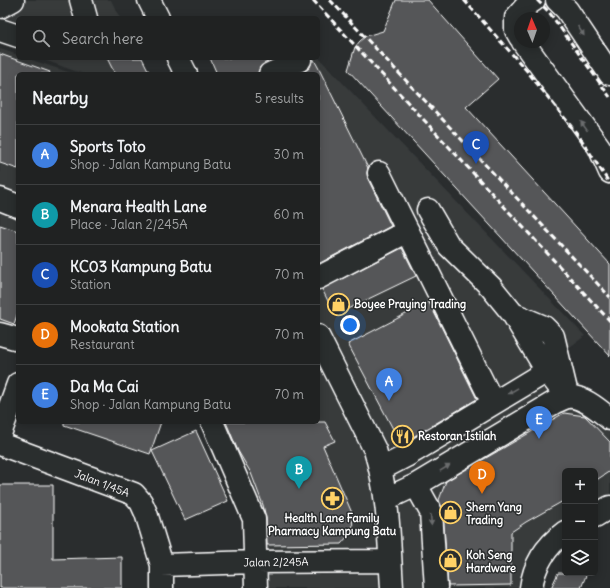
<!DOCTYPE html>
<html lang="en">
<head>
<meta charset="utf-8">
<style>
	body { margin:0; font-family:Delius,sans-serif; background:#2d2f2f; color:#f1f3f6 }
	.controls { position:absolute; right:12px; bottom:12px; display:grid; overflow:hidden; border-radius:6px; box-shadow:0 2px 10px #0003 }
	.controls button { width:36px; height:36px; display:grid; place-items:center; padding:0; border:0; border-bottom:1px solid #3d3f40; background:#202222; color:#f1f3f6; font:20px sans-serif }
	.compass { position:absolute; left:514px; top:12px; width:36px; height:36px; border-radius:50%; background:#202222; box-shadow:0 2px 10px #0003; rotate:358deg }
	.you { position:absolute; left:350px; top:325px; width:14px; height:14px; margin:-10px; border:3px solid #fff; border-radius:50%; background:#1a73e8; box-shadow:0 0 0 6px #1a73e833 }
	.badge { display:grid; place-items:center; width:26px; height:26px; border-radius:50%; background:#ffd166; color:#fff; font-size:13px; font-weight:700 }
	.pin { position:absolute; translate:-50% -33px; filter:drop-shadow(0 1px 2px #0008) }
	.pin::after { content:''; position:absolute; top:21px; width:14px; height:12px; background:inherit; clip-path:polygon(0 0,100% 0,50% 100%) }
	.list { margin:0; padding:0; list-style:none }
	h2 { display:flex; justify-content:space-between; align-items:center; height:52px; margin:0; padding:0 16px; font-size:17px }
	h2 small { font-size:13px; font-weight:400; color:#a2a4a5 }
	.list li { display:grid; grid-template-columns:26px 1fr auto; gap:12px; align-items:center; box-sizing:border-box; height:60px; padding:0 16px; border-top:1px solid #3d3f40 }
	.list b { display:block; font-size:15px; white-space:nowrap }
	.list p { margin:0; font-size:13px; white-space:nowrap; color:#a2a4a5 }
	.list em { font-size:13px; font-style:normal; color:#a2a4a5 }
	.icon { flex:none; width:22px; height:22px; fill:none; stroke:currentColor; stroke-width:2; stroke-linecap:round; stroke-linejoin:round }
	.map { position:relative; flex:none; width:610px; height:588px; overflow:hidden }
	.search { position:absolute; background:#202222; box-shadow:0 2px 10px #0003; left:16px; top:16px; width:304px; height:44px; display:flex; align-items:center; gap:10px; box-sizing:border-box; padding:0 14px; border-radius:6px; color:#a2a4a5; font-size:15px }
	.panel { position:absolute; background:#202222; box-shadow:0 2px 10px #0003; left:16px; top:72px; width:304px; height:352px; border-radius:6px }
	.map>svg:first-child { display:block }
	.built { fill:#373a3b }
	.building { fill:#555758; stroke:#fff }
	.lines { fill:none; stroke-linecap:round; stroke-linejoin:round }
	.minor-casing { stroke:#fff; stroke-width:25 }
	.minor { stroke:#2a2d2e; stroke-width:22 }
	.rail { stroke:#fff; stroke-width:3; stroke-dasharray:6 3; stroke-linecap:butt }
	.oneway { fill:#6a6c6d }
	.labels { text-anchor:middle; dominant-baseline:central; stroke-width:3; stroke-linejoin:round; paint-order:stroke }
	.poi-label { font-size:11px; font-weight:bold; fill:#fff; stroke:#2a2d2e; text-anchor:start }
	.street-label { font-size:11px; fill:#fff; stroke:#2a2d2e }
</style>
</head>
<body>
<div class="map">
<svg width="610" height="588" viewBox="0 0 610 588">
	<rect width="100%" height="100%" fill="#2a2d2e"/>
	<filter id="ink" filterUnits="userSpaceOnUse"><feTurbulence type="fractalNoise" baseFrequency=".025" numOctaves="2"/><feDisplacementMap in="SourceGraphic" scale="8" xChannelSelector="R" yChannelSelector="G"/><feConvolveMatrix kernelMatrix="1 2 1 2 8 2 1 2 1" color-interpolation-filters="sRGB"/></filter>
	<g filter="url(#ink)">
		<!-- built -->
		<path class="built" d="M0 0H111L120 18H18V50L0 44Z
			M0 49 18 55V58H26L74 74H18V340L0 334Z
			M318 57 585 336 563 352 577 382 610 408V519L595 530V471H565V552L551 562 544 588H256V506L219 422H318V74H251L285 58Z
			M39 58H139L147 74H83Z"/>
		<!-- building -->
		<path class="building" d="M396 0H428L498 79 466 107 610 264V356L348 70 355 47 360 41 366 36 383 31Z
			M0 54 50 72 49 74H18V169L0 163Z
			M107 58H142L150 74H115Z
			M210 58H275L260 67 258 74H217Z
			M312 58H313L318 67 368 168 367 173 368 179 391 226 318 264V74H300L310 67 312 61Z
			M0 225 18 231V312L14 324 0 319Z
			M402 248 416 276 335 315 322 289Z
			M429 302 477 399 401 444 348 344Z
			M564 413 585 416 610 442V471L595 481V471H565V500L526 522 511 532V585L448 586 443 511 439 500 446 481Z
			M64 422H161L150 454 64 425Z
			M226 422H325L335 441 323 446 352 513 353 530 341 544 267 545 266 518 263 505 251 473 238 451Z
			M196 431 228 501 185 520 152 451Z
			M0 485H53V559L122 557V588H0Z
			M558 573H587L581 588H551Z"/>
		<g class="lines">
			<defs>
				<path id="minor" d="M81 0 86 18
					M149 0 158 18
					M557 0 567 10 610 74
					M0 7 13 0
					M0 30 18 36
					M520 37 516 30V18L528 4 534 0
					M523 42 599 147 610 172
					M178 58 186 74
					M270 74 300 60
					M379 173 493 403
					M0 199 18 206
					M428 210 449 246 491 287 513 314 547 371 567 397
					M318 278 408 231
					M513 314 544 327 553 336 566 390
					M0 334 18 339
					M318 336 375 450C389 495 389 542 392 588
					M212 422 254 519 256 588
					M0 434 18 384
					M0 444 134 494 141 502 146 513 162 565V588
					M381 469 406 456 547 371
					M416 485 431 512 436 588
					M386 499 416 485 555 402C559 401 563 398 567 397 582 395 599 410 610 419
					M595 516 610 507
					M162 565 255 562 390 561
					M531 588C534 565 546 546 565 532"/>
			</defs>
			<!-- minor casing -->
			<use href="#minor" class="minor-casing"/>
			<!-- minor -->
			<use href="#minor" class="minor"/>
			<!-- rail -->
			<path class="rail" d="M313 0 610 321
				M330 0 610 297
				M464 0 527 71 579 136 610 184
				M537 0 549 12 610 97"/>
		</g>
		<!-- one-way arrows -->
		<defs><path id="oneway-solid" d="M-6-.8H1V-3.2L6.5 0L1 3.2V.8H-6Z"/></defs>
		<g class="oneway">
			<use href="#oneway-solid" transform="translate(581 31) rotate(56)"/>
			<use href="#oneway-solid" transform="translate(584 126) rotate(-125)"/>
			<use href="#oneway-solid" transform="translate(513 391) rotate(149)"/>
			<use href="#oneway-solid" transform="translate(445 468) rotate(-31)"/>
			<use href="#oneway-solid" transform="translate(431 520) rotate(86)"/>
		</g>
	</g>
	<!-- icons -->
	<defs>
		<symbol id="shop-ring" viewBox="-11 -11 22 22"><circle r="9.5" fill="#2a2d2e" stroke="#ffd166" stroke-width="1.5"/><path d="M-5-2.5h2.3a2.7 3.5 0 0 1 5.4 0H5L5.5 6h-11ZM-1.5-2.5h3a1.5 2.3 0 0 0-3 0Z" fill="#ffd166"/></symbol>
		<symbol id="restaurant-ring" viewBox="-11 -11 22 22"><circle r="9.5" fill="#2a2d2e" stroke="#ffd166" stroke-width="1.5"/><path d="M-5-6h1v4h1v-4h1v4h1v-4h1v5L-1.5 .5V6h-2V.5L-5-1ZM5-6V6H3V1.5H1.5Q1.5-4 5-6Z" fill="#ffd166"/></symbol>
		<symbol id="pharmacy-ring" viewBox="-11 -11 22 22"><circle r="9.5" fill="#2a2d2e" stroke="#ffd166" stroke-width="1.5"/><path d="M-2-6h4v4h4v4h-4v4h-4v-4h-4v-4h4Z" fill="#ffd166"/></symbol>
	</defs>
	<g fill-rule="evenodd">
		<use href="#shop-ring" x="326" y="292" width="25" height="25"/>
		<use href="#restaurant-ring" x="390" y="424" width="25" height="25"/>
		<use href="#pharmacy-ring" x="320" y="486" width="25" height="25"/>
		<use href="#shop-ring" x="438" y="500" width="25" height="25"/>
		<use href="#shop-ring" x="438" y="548" width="25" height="25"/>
	</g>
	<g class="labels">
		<!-- poi labels -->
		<g class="poi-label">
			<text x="354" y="304">Boyee Praying Trading</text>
			<text x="418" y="436">Restoran Istilah</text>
			<text x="466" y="507">Shern Yang<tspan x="466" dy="13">Trading</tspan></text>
			<text x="332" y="518" text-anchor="middle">Health Lane Family<tspan x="332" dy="13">Pharmacy Kampung Batu</tspan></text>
			<text x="466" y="555">Koh Seng<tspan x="466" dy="13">Hardware</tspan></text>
		</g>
		<!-- street labels -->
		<g class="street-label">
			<text transform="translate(102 483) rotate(21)">Jalan 1/45A</text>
			<text transform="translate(276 562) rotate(-1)">Jalan 2/245A</text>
		</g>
	</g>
</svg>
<div class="controls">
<button>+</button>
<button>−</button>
<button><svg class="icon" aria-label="layers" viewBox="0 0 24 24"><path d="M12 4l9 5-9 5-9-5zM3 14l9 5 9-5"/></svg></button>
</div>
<svg class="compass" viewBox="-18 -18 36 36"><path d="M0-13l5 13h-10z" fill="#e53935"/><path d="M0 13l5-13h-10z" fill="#a2a4a5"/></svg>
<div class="you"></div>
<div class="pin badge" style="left:389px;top:401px;background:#3f7fe0">A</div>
<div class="pin badge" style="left:299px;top:489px;background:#0f9aa8">B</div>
<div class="pin badge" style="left:476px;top:164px;background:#1a4fb4">C</div>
<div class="pin badge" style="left:482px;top:494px;background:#e8710a">D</div>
<div class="pin badge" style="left:539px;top:439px;background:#3f7fe0">E</div>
<div class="search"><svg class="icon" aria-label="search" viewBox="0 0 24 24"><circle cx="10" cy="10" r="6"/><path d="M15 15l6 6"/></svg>Search here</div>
<section class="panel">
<h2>Nearby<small>5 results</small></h2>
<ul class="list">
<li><span class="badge" style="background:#3f7fe0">A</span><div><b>Sports Toto</b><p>Shop · Jalan Kampung Batu</p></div><em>30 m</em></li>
<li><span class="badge" style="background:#0f9aa8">B</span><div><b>Menara Health Lane</b><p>Place · Jalan 2/245A</p></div><em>60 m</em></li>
<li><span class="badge" style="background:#1a4fb4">C</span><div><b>KC03 Kampung Batu</b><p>Station</p></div><em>70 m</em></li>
<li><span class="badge" style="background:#e8710a">D</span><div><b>Mookata Station</b><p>Restaurant</p></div><em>70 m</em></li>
<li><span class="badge" style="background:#3f7fe0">E</span><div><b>Da Ma Cai</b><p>Shop · Jalan Kampung Batu</p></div><em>70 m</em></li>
</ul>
</section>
</div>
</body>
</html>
